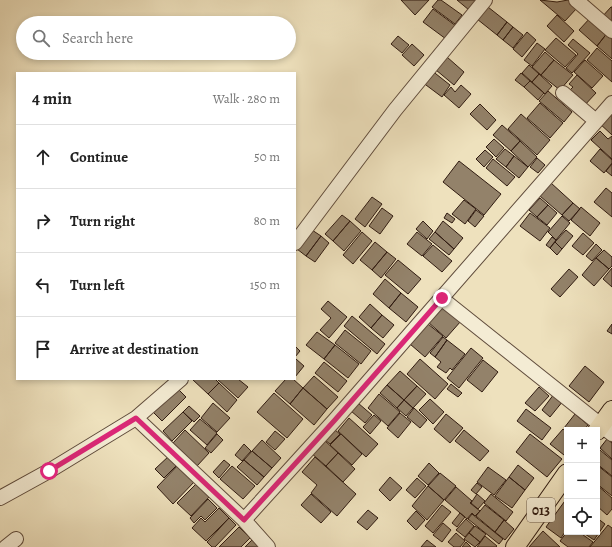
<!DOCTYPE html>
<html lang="en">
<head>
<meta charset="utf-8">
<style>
	body { margin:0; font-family:Alegreya,serif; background:#f2f2f2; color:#222 }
	.controls { position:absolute; right:12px; bottom:12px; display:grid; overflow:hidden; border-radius:0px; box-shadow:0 2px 6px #0003 }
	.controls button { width:36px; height:36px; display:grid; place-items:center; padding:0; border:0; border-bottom:1px solid #e0e0e0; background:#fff; color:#222; font:20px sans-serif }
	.stop { position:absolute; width:12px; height:12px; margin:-9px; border:3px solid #db2777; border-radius:50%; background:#fff }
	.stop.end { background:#db2777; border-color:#fff; box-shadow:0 1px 4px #0008 }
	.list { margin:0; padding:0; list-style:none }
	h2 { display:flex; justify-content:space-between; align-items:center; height:52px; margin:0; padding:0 16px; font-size:17px }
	h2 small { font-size:13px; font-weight:400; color:#767676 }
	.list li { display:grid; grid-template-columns:26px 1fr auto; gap:12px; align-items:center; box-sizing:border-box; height:64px; padding:0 16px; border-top:1px solid #e0e0e0 }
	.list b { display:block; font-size:15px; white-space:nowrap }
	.list em { font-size:13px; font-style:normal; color:#767676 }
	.icon { flex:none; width:22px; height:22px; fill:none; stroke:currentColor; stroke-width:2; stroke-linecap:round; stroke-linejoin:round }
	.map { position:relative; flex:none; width:612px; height:547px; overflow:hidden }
	.search { position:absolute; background:#fff; box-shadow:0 2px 6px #0003; left:16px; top:16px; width:280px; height:44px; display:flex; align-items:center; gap:10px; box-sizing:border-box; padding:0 14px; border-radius:22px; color:#767676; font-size:15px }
	.panel { position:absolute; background:#fff; box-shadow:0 2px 6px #0003; left:16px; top:72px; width:280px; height:308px; border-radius:0px }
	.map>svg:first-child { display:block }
	.building { fill:#93826a; stroke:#301b11 }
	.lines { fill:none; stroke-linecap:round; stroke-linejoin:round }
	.minor-casing { stroke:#604c3c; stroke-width:16 }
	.major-casing { stroke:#301b11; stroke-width:20 }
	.minor { stroke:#f4ecd4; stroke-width:14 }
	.major { stroke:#eee1bd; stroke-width:18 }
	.route { stroke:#db2777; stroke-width:5 }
	.labels { text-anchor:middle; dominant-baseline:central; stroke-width:4; stroke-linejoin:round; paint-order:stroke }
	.shield { fill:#f4ecd4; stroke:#6b5a4c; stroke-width:1 }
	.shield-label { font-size:14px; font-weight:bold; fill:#301b11 }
</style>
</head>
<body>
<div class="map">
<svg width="612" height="547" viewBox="0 0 612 547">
	<rect width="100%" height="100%" fill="#eee1bd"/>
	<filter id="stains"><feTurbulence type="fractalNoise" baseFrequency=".005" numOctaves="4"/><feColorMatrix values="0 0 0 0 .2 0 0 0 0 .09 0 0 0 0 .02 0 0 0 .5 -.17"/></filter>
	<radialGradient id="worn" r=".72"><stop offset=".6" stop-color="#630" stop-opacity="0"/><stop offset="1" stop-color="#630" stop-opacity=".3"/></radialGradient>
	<!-- building -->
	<path class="building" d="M401 0H429L415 15Z
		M438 0H441L462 15 455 24 432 7Z
		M457 0H476L469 10Z
		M540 0 557 2 568 0 577 8 565 21Z
		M488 7 507 22 497 35 477 19Z
		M611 7H612V28L601 18Z
		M433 9 456 26 446 39 423 22Z
		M557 15 574 31 564 42 547 26Z
		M591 17 608 32 597 46 579 30Z
		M507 22 513 27 503 40 497 35Z
		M513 27 523 35 513 48 503 40Z
		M527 32 536 40 522 57 513 49Z
		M608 32 612 35V59L597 46Z
		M398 36 409 45 402 53 391 44Z
		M556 38 576 55 565 67 545 50Z
		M573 39 590 53 572 73 566 68 578 54 568 45Z
		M537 43 545 49 532 66 524 60Z
		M412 44 424 55 414 66 402 55Z
		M597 48 612 61V82L587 60Z
		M545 52 554 60 541 75 532 67Z
		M447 57 464 72 454 85 436 70Z
		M554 60 573 75 560 90 541 75Z
		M585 60 603 76 592 88 574 72Z
		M529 65 539 74 532 82 522 73Z
		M431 70 450 85 442 97 422 82Z
		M521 73 530 81 524 87 515 80Z
		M539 74 552 86 545 94 532 82Z
		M577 75 596 93 583 107 567 93 573 87 569 84Z
		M530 81 544 93 538 100 524 87Z
		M461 85 471 94 459 108 444 95 451 87 455 92Z
		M548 91 572 112 564 122 539 101Z
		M540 103 563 123 550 138 527 118Z
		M480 104 496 120 487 130 470 114Z
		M608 111 612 115V135L598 122Z
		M521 114 550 140 537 155 508 129Z
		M502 125 520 141 511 151 493 135Z
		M600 131 608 139 612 136V159L591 140Z
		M494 139 504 148 496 157 486 147Z
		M520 141 537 157 528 167 511 151Z
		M505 149 514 156 506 167 496 159Z
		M600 149 612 160V163L604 173 590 161Z
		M485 150 493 157 484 167 476 159Z
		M514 156 528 167 519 178 506 167Z
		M537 158 545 165 538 173 530 167Z
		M493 159 515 177 507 186 486 168Z
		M459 161 501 194 484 215 443 182Z
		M612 164V176L606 171Z
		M551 183 573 203 562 215 540 196Z
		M606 188 612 193V217L594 202Z
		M372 197 382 204 365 227 355 219Z
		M540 198 548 205 537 217 529 210Z
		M464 200 476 209 465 224 452 214Z
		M573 203 580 209 569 221 562 215Z
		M548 205 557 213 547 225 537 217Z
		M581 207 600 223 590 236 571 220Z
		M382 208 393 216 380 234 369 226Z
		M476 210 484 216 475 227 468 221Z
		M447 213 455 219 452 223 444 218Z
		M530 213 550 228 540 241 520 226Z
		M342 215 350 221 333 241 325 234Z
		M562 216 570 223 556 240 548 232Z
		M350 221 361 231 344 251 333 241Z
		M423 221 433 231 427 239 416 229Z
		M443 221 463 238 454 249 435 232Z
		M312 230 321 236 306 256 297 249Z
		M566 230 573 236 562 249 555 242Z
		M362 232 372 241 353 264 343 255Z
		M417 232 432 244 422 256 407 244Z
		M435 232 454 249 449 255 429 239Z
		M583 233 594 243 583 255 572 246Z
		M321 236 329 243 315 262 306 256Z
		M552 237 556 240 550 248 546 245Z
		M375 242 387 252 372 270 360 260Z
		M555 242 562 249 557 255 550 248Z
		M596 244 602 250 592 261 586 256Z
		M433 245 452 261 442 272 423 256Z
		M604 250 612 257V266L609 269 596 258Z
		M387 252 396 259 381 278 372 270Z
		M596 258 609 269 594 286 582 275Z
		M398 260 421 279 408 294 385 275Z
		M612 268V287L603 279Z
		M569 269 578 277 560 297 551 289Z
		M385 279 401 293 389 308 373 294Z
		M401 293 418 307 406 322 389 308Z
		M328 301 347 317 329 338 320 330 331 318 321 309Z
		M370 304 382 315 371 328 359 317Z
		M443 305 461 321 446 338 428 322Z
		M382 315 394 325 383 338 371 328Z
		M352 316 385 344 377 354 344 326Z
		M428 324 443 336 425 357 410 344Z
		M612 324V334L607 331Z
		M345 330 371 351 361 364 335 343Z
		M317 332 335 345 324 359 306 345Z
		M443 337 447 340 435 357 430 353Z
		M447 340 465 354 452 370 450 368 446 373 437 367 441 362 435 357Z
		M335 345 359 364 348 378 324 359Z
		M295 346 300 351 295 357Z
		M471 348 483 358 459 388 447 378Z
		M296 359 304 366 295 377V360Z
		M420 359 448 384 435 399 407 374Z
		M483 360 498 372 482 392 467 380Z
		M324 362 347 381 338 392 315 373Z
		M585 366 604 382 589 402 569 386Z
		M400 371 417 386 404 400 387 385Z
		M314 376 338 397 327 409 303 388Z
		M192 379H215L219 383 208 394Z
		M217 379H238L248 387 238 398Z
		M286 379H293L303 388 290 404 275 391Z
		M219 383 237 400 227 412 208 394Z
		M451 384 462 393 458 397 447 389Z
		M387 385 404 400 397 408 380 393Z
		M175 386 186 397 162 421 151 410Z
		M417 386 426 394 413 408 404 400Z
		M539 387 549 396 535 411 525 403Z
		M303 388 327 409 314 425 290 404Z
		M274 393 303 419 287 438 257 412Z
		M379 394 400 412 388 426 368 408Z
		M554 394 563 401 550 417 542 410Z
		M430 399 444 412 433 424 419 410Z
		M404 400 413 408 406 416 397 408Z
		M213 403 230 418 217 432 201 418Z
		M358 403 372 415 365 423 351 411Z
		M189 406 200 416 194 422 183 412Z
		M414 408 427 420 420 428 407 417Z
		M526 409 551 428 542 440 517 421Z
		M183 412 192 421 172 441 163 431Z
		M400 413 411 422 398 438 387 428Z
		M446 414 463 428 450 443 434 429Z
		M575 414 588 425 584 430 567 431 564 428Z
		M374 415 381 421 370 434 363 427Z
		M349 418 378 444 366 457 338 431Z
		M200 419 217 433 207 445 190 430Z
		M563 429 567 432V452L564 455 550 444Z
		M185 430 209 453 197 466 173 443Z
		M335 430 340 434 330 444 325 440Z
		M464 430 489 451 480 461 455 441Z
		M275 431 285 439 275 450 266 442Z
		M217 434 223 440 211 453 205 448Z
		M341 434 362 454 352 465 330 445Z
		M530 434 562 459 547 477 516 452Z
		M323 439 338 453 326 466 311 453Z
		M607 439 612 443V459L600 448Z
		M262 440 281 458 272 468 252 451Z
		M244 444 251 451 242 461 235 455Z
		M600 450 612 460V476L597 464V454Z
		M252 451 272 468 264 477 244 460Z
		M338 453 355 469 343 482 326 466Z
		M170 455 178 464 164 478 155 469Z
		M315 457 356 494 337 516 311 493 317 485 302 472Z
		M224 460 230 465 219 478 213 472Z
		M244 460 264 477 257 485 237 467Z
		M180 463 196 480 173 504 157 487Z
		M429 463 439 473 428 485 418 476Z
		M518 465 534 478 525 490 509 477Z
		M597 465 612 477V496L597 484Z
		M232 466 255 486 243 499 220 479Z
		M488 467 506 480 494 495 477 482Z
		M440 473 456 486 444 500 428 486Z
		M390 477 402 488 390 501 379 490Z
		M509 477 525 490 512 508 495 496Z
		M417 478 426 486 415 498 406 490Z
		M197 483 210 496 191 516 177 503Z
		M477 483 482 487 476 494 471 490Z
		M597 485 612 498V509L607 515 597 506Z
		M428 486 444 500 427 520 412 506Z
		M456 487 472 501 470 503 480 511 475 516 472 513 467 519 445 500Z
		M311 494 331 512 321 523 301 505Z
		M477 494 485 501 478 509 471 503Z
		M491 494 513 512 506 521 484 503Z
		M567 498V529L561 538 546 527Z
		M208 499 217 508 205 520 201 516 194 523 190 518Z
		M442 505 451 512 433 533 425 526Z
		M485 505 504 520 495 532 476 516Z
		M219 508 229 518 206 541 192 528 201 518 205 522Z
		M368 510 378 518 367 530 357 522Z
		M416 511 425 520 416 530 407 521Z
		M460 513 465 517 457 527 452 523Z
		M472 514 503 539 499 544 468 519Z
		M229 518 236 525 215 547H212L207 542Z
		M597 518 605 524 594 540 582 532H597Z
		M466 519 474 526 465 537 456 530Z
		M504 520 514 529 505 540 495 532Z
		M443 523 451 530 442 542 433 535Z
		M608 525 612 528V547H590Z
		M475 526 486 534 480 542 469 533Z
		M239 527 250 538 241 547H219Z
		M543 531 560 547H529Z
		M567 532H579L593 542 589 547H568L560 541Z
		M456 533 465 541 460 547H454L448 542Z
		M469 533 480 542 475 547 464 539Z
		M485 536 497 546 496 547H477Z
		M253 539 260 547H245Z
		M427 540 436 547H421Z
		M466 542 471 547H462Z"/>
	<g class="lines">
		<defs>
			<path id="minor" d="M576 0 612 31
				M563 93 596 121
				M295 243 395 110 485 0
				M441 298 612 434
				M136 418 181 379
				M0 498 49 471 136 418 244 520 268 547
				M244 520 334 421 612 103
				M6 547 16 539"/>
			<path id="major" d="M597 431 612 410
				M515 547 567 473"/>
		</defs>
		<!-- minor casing -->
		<use href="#minor" class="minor-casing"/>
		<!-- major casing -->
		<use href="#major" class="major-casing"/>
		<!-- minor -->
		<use href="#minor" class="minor"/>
		<!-- major -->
		<use href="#major" class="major"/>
	</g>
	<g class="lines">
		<!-- route -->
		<path class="route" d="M49 471 136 418 244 520 334 421 442 298"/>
	</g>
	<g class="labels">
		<!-- shield labels -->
		<rect class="shield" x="527" y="498" width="28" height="24" rx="3"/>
		<g class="shield-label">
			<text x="541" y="510">013</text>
		</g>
	</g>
	<rect width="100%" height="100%" filter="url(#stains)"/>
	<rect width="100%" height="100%" fill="url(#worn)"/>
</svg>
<div class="controls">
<button>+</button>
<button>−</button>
<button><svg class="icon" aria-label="locate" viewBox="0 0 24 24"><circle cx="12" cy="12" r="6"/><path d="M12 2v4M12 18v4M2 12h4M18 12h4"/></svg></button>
</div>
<div class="stop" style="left:49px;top:471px"></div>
<div class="stop end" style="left:442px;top:298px"></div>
<div class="search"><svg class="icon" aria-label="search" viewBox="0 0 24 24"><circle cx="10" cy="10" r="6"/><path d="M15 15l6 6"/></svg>Search here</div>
<section class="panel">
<h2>4 min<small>Walk · 280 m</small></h2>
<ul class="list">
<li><svg class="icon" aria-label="ahead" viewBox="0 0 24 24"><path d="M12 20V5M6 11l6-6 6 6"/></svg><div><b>Continue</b></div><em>50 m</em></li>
<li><svg class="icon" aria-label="right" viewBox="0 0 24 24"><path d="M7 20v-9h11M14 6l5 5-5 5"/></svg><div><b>Turn right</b></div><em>80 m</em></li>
<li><svg class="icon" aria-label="left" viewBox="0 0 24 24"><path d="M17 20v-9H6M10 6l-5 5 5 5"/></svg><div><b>Turn left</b></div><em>150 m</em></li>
<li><svg class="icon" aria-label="arrive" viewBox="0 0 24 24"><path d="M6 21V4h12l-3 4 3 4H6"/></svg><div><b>Arrive at destination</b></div></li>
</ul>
</section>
</div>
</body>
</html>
